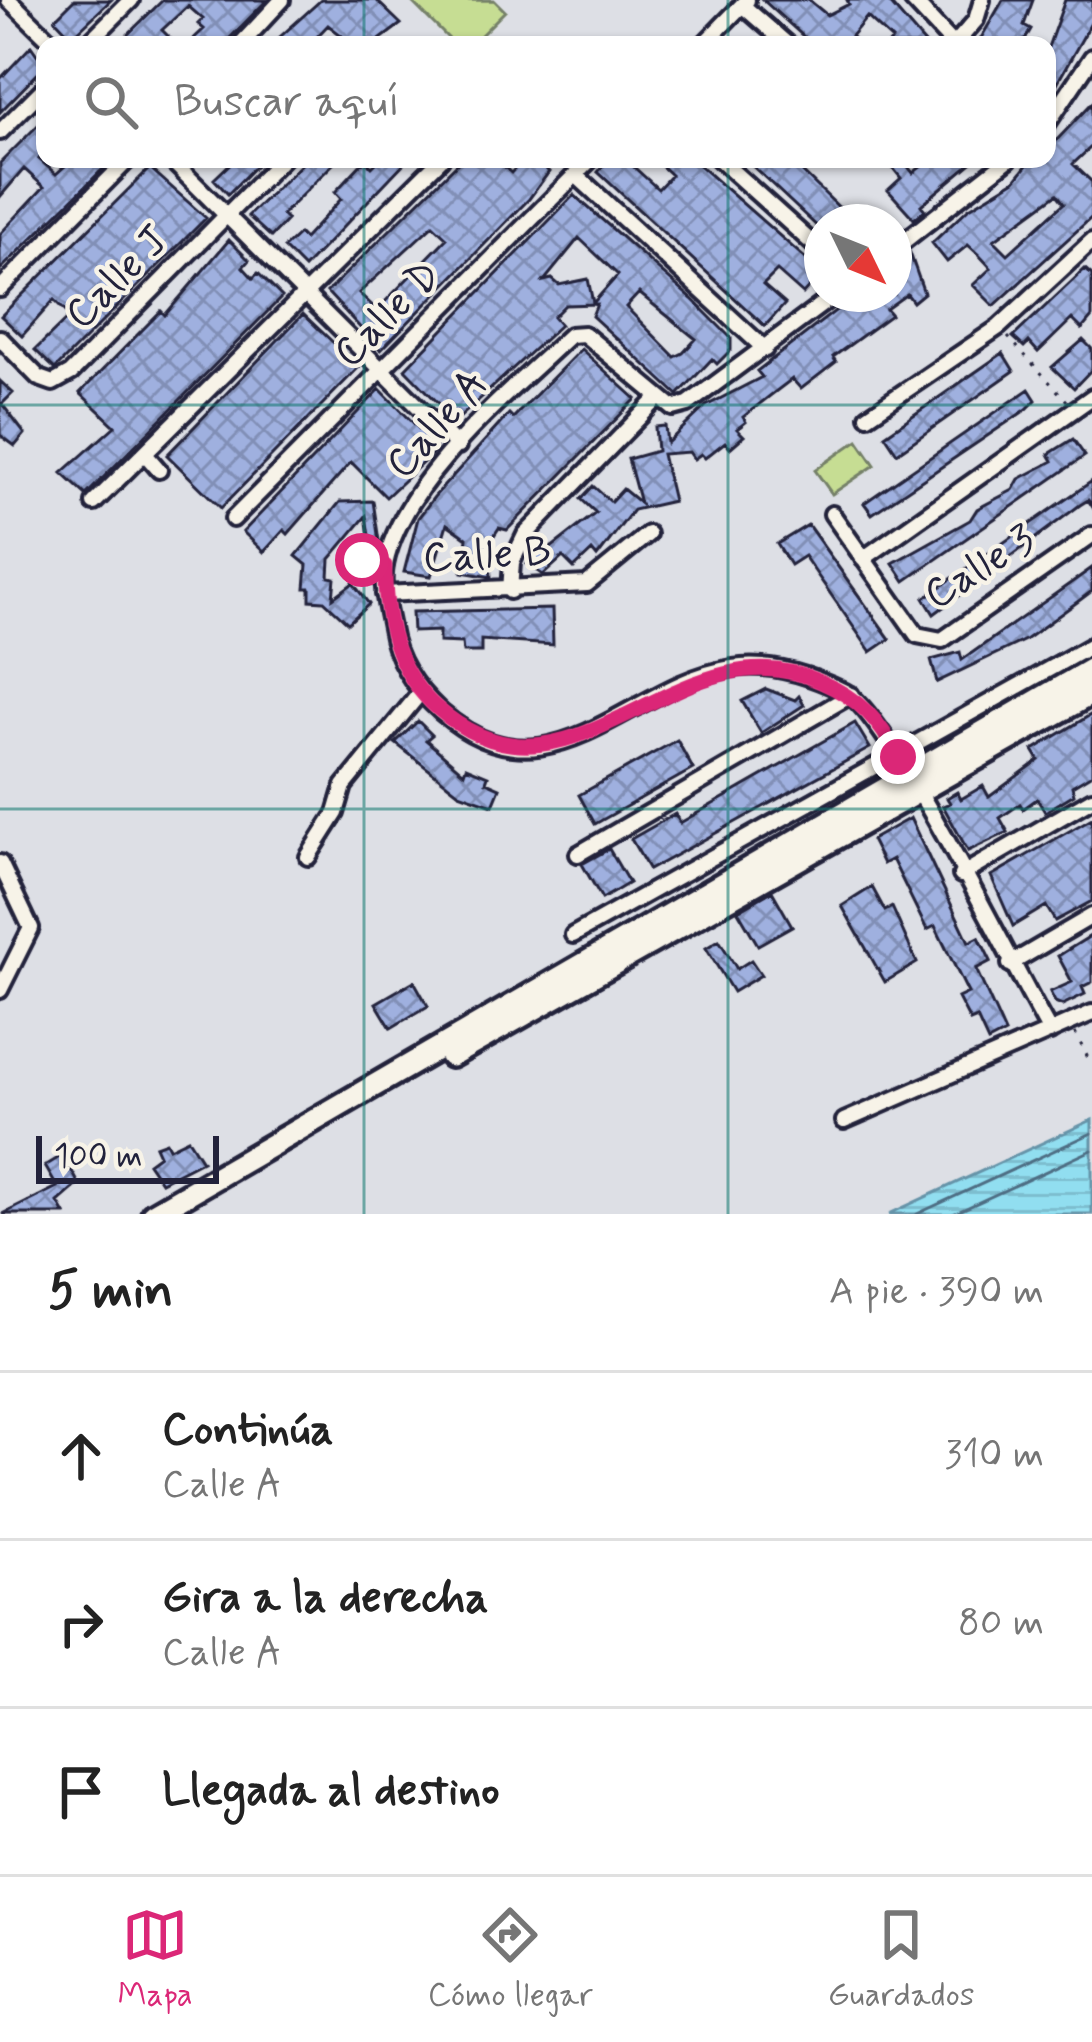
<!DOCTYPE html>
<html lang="es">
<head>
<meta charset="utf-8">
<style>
	body { margin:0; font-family:Mynerve,sans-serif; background:#f2f2f2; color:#222 }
	.compass { position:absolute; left:804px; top:204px; width:108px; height:108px; border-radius:50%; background:#fff; box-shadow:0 3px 9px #0004; rotate:133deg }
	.scale { position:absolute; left:36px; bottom:30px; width:183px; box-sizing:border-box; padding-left:12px; border:6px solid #22223b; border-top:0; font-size:33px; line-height:42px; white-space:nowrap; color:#22223b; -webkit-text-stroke:9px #f7f3e8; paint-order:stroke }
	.stop { position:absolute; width:36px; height:36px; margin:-27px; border:9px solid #db2777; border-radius:50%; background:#fff }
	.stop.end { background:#db2777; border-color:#fff; box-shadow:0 3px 12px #0008 }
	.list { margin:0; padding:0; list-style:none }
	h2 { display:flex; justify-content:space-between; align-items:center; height:156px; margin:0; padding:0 48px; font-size:51px }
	h2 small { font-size:39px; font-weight:400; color:#767676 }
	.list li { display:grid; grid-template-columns:78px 1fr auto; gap:36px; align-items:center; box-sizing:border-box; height:168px; padding:0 48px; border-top:3px solid #e0e0e0 }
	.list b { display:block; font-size:45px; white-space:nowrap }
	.list p { margin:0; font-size:39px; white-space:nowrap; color:#767676 }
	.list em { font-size:39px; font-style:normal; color:#767676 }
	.icon { flex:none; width:66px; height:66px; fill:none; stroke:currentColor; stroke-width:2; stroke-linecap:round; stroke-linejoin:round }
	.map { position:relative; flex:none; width:1092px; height:1214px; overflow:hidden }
	.search { position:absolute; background:#fff; box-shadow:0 3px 9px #0004; left:36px; right:36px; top:36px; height:132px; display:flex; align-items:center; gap:30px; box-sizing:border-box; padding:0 42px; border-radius:24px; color:#767676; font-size:45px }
	.sheet { height:660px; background:#fff }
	nav { display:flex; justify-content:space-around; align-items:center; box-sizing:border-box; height:168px; border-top:3px solid #e0e0e0; background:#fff; font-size:33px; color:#767676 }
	nav a { display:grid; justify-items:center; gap:6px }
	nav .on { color:#db2777 }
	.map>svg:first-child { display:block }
	.pitch { fill:#c6dd93; stroke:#748067; stroke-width:3 }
	.water { fill:url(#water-rules); stroke:#6593a8; stroke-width:3 }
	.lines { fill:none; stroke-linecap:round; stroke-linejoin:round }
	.shore { stroke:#4e6d83; stroke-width:3 }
	.building { fill:url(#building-cross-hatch); stroke:#22223b; stroke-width:3; fill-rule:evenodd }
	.minor-casing { stroke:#22223b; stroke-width:22 }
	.primary-casing { stroke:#22223b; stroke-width:30 }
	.path { stroke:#22223b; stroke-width:3; stroke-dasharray:3 9; stroke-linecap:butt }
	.minor { stroke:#f7f3e8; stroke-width:14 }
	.primary { stroke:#f7f3e8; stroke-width:21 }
	.route { stroke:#db2777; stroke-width:15 }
	.grid { fill:none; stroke:#0f766e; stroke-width:3; stroke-opacity:0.55 }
	.labels { text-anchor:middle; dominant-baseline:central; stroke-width:9; stroke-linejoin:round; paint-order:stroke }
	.street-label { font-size:42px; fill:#22223b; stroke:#f7f3e8 }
</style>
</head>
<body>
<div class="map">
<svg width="1092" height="1214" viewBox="0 0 1092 1214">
	<defs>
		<pattern id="water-rules" width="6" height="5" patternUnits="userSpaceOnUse" patternTransform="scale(3)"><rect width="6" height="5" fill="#91def0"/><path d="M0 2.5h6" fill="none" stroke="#7dbecf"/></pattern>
		<pattern id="building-cross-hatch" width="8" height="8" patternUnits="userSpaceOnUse" patternTransform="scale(3)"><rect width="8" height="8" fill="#9fb0df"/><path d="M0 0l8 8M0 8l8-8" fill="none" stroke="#818fb6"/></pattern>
	</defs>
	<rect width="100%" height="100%" fill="#dddfe5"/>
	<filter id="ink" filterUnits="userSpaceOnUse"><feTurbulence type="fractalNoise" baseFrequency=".00833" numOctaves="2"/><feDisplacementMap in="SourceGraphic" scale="24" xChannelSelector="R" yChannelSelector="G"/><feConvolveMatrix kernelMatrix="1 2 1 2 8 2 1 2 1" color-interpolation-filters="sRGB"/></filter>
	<g filter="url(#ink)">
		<!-- pitch -->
		<path class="pitch" d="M494 0 505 11 471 45H455L411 1Z
			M858 440 875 465 832 494 815 470Z"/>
		<!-- water -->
		<path class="water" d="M1092 1120V1214H889Z"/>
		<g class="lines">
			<!-- shore -->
			<path class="shore" d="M917 1214 1092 1133
				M953 1214 1092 1150"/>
		</g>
		<!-- building -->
		<path class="building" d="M74 0H111L72 37 55 19Z
			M163 0H267L223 45H187L204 29 198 24 203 19 188 6 162 30 177 45H117Z
			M321 0H376L401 24 373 45H354L328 25 309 45H271Z
			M763 0H809L827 15 849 4 847 0H887L926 45H888L892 40 867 17 851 36 861 45H813Z
			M1003 0H1033L1024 25 1031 29 1022 45H977Z
			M1065 0H1092V21L1047 101V50Z
			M31 46 45 66 0 112V79Z
			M1092 103V146L1073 164 1092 182V217L994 306 973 285 991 268 979 255 968 245 947 262 932 243 968 209 1015 180 1031 160 1047 159 1053 144ZM1057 194 1064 203 1008 254 994 240Z
			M45 118V152L39 159 56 174 73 159H113L0 270V234L44 187 24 169 0 197V163Z
			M235 159H262L228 194 214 179Z
			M307 159H338L282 215 287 220 271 237 248 216Z
			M380 159H408L304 268 284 248 299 234 304 239 341 199 335 192 365 160 372 167Z
			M462 159H496L511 173 524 159H536L549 172 529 199 381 350 327 292ZM433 225 447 238 377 310 359 293Z
			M609 159H625L658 189 671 175 654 159H692L822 273 803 294 777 271 763 285 785 304 765 326 598 172Z
			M745 159H789L854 222H822V231Z
			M902 159 913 173 931 159H976L921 205 925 210 914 219 888 190 901 178 892 167Z
			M150 168 206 218 55 369 35 350 70 316 54 300 22 336 1 316Z
			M574 195 692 299 731 338V350L717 364 712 359 678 395 592 316 597 304 565 305 553 317 560 325 456 421 405 369ZM579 238 618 275 593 303 588 279 559 285 552 279 544 281ZM639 293 696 339 683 353 675 357 626 307Z
			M229 240 249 260 243 267 253 278 258 273 282 297 86 495 62 473 115 426 80 393 161 311 165 315Z
			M910 253 924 293 913 302 907 294 886 309 891 315 833 357 836 362 801 389 792 379 771 395 743 417 746 422 737 429 744 436 730 448 725 442 705 458 701 454 694 459 689 452 662 454 673 501 633 510 597 557 592 551 574 568 563 557 543 575 527 564 542 539 551 548 596 513 581 499 593 486 611 502 623 489 640 503 628 459 657 451 655 427 665 426 667 443 706 406 762 377 757 371 848 301 863 294H894V266Z
			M1085 269 1092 275V317L1082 329 1072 319 1038 352 1029 342 1024 347 1013 337Z
			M303 314 359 367 221 508 167 455Z
			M1083 340 1092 349V369L1074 388 1052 367Z
			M581 349 636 399 507 530 499 528 489 543 491 577 462 572 467 538 447 524 431 576 404 572 418 518 434 497 509 414 513 418Z
			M1003 353 1014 371 897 453 885 435Z
			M0 381 13 393 2 404 25 434 15 446 0 435Z
			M380 389 436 446 432 454 386 497 351 462 288 534 284 530 264 552 243 532Z
			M1029 389 1036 400 1027 409 872 514 864 503Z
			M1073 439 1085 456 905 581 893 563 970 520 977 509 1013 490 1019 479 1053 461 1049 454Z
			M1092 481V506L1088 500 1080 505 934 614 924 598Z
			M373 501 379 541 370 542 366 516 330 559 329 577 335 578 333 598 353 583 369 604 348 623 324 601 310 600V588H305L307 565 296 556 340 502Z
			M808 525 890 639 871 652 804 556 790 565 777 544Z
			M1092 568V591L1080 600 1025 640 937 682 931 660 960 652 962 660Z
			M552 609 553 645 481 640V652H463L462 643 439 642V631L413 632 412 612Z
			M766 689 795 700 799 696 804 705 761 733 742 701Z
			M1092 714V774L1072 786 1074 794 1045 812 1037 799 1023 809 1020 804 1000 818 1008 832 968 851 943 806 950 803 947 798 957 792 961 799 983 786 989 797 1039 760 1033 750Z
			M418 721 432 735 426 740 464 773 466 767 488 776 486 782 500 788 493 805 459 793 395 743Z
			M855 723 870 748 649 870 631 839 675 814 680 823Z
			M677 740 693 769 595 824 579 795Z
			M910 818 969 942 979 937 991 961 976 969 1005 1033 988 1042 977 1018 970 1021 958 998 968 993 935 926 927 930 892 859 883 864 871 840Z
			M1092 818V901L1055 921 1046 906 1013 926 991 876Z
			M609 849 629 883 602 899 582 864Z
			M872 887 885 911 892 907 917 963 885 982 842 906Z
			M772 891 792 926 758 945 738 911Z
			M1092 935V982L1082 987 1085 994 1062 1005 1055 1002 1050 992 1072 982 1058 956Z
			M719 940 737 969 751 960 761 975 733 992 706 948Z
			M414 981 428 1006 391 1028 376 1003Z
			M188 1139 202 1161 161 1182 148 1163 159 1155 155 1146 166 1142 169 1148Z
			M63 1155 79 1184 58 1202 65 1214H3L57 1187 45 1166Z"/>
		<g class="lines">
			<defs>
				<path id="minor" d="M9 0 55 45
					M912 0 954 45 976 20 982 0
					M742 5 788 45
					M86 45 131 0
					M240 45 282 0
					M703 45 747 0
					M1047 124 1092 57
					M0 132 45 87
					M170 159 458 446
					M719 159 822 252
					M576 175 765 349
					M894 249 1009 159
					M0 289 129 159
					M836 294 688 404 673 408 584 334 570 335C508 393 402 480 385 565 381 586 387 608 391 628 396 661 417 690 441 712 550 807 628 684 732 668 771 662 810 675 845 692 890 715 1015 972 1050 1032
					M0 338 39 378 53 383 71 373 282 159
					M868 416 999 327 1092 241
					M146 455 159 470
					M94 503 441 159
					M832 514 917 635 942 640 1092 535
					M233 519 591 159
					M863 559 1092 397
					M362 560 385 566
					M510 591 512 562 525 535 658 398
					M384 594 587 584 648 534
					M578 854 851 695
					M308 857 336 813 344 786 420 693
					M0 863 31 928 0 990
					M961 875 1092 799
					M573 935 1092 645
					M1010 964 1092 916
					M844 1121 1092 1013"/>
				<path id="primary" d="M451 1056 1092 693
					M153 1214 1092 669"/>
			</defs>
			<!-- minor casing -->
			<use href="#minor" class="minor-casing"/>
			<!-- primary casing -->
			<use href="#primary" class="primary-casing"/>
			<!-- path -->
			<path class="path" d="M1008 337 1067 401
				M1075 1033 1088 1058"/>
			<!-- minor -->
			<use href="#minor" class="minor"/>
			<!-- primary -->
			<use href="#primary" class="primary"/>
		</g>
	</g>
	<g class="lines" filter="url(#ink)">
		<!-- route -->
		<path class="route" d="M362 560 385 566C384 618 396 672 437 708 573 827 675 617 821 682 858 698 880 720 898 757"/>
	</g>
	<!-- grid -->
	<path class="grid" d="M364 0V45M728 0V45M364 159V1214M728 159V1214M0 405H1092M0 809H1092"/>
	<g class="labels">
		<!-- street labels -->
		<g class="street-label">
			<text transform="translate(118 278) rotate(-45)">Calle J</text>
			<text transform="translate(388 315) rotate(-45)">Calle D</text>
			<text transform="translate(438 425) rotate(-48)">Calle A</text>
			<text transform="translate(487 556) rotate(-3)">Calle B</text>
			<text transform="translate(980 568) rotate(-32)">Calle 3</text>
		</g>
	</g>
</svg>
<svg class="compass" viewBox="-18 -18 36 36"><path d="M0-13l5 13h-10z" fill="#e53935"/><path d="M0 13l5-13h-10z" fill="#767676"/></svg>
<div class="scale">100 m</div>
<div class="stop" style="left:362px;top:560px"></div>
<div class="stop end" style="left:898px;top:757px"></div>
<div class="search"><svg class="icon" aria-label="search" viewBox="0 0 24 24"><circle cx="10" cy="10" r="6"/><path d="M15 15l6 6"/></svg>Buscar aquí</div>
</div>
<section class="sheet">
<h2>5 min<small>A pie · 390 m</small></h2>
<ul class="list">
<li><svg class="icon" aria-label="ahead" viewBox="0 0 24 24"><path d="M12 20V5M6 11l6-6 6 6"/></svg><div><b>Continúa</b><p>Calle A</p></div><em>310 m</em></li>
<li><svg class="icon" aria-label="right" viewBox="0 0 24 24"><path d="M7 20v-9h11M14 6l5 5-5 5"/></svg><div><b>Gira a la derecha</b><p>Calle A</p></div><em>80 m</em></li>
<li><svg class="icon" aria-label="arrive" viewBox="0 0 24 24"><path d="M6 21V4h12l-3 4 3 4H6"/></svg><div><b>Llegada al destino</b></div></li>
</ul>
</section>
<nav>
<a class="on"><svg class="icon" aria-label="map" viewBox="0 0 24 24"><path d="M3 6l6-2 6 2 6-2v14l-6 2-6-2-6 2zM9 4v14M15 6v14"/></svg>Mapa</a>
<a><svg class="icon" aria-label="directions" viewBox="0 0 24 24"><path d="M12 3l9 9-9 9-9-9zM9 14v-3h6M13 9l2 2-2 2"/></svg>Cómo llegar</a>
<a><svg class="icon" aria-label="saved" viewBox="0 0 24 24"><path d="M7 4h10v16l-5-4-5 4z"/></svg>Guardados</a>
</nav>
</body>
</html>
